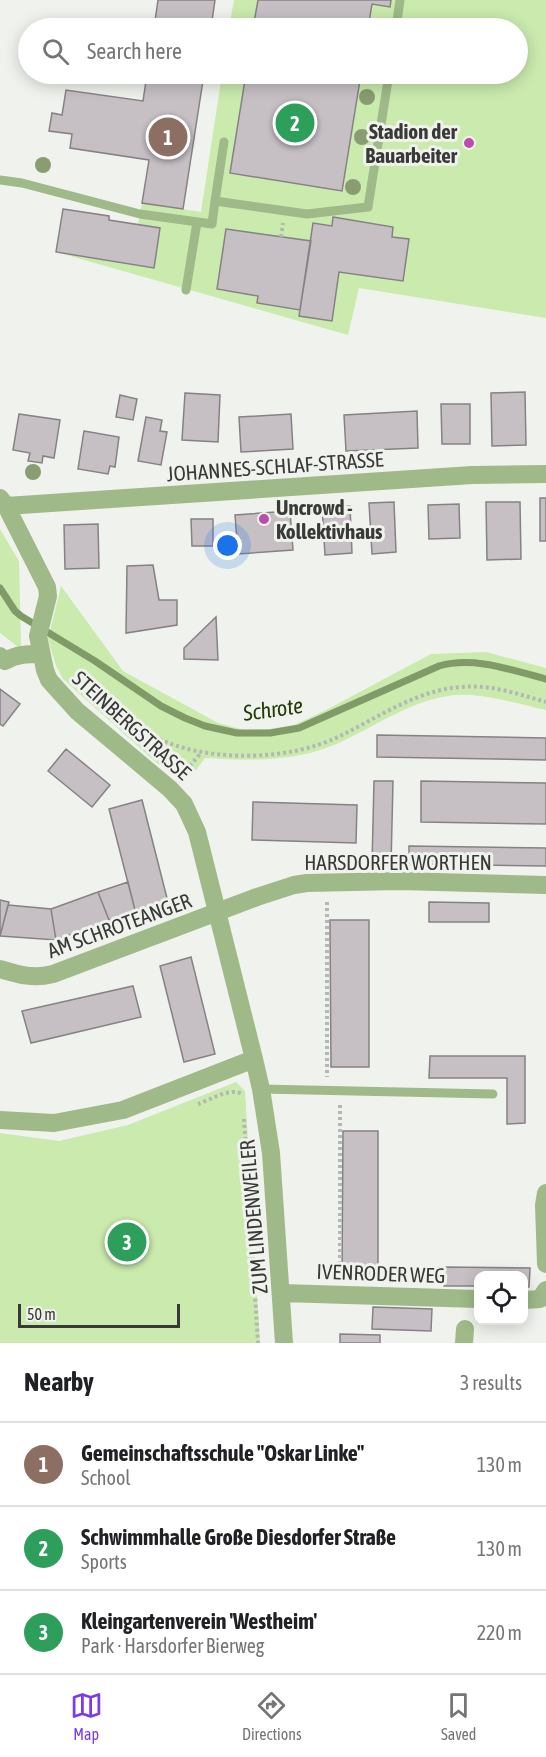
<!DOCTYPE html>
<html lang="en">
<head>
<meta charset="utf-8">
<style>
	body { margin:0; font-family:"Asap Condensed",sans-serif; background:#f2f2f2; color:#202124 }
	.controls { position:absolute; right:18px; bottom:18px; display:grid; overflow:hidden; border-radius:12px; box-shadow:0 3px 15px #0003 }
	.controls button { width:54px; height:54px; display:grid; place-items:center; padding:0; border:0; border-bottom:2px solid #e0e0e0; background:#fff; color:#202124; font:30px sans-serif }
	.scale { position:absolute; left:18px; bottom:15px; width:162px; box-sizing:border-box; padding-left:6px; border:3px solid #393a38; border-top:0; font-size:16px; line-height:21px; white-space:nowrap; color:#393a38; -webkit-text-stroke:4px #f0f3ed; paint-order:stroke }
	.you { position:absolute; left:228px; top:546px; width:21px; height:21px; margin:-15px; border:4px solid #fff; border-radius:50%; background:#1a73e8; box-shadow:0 0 0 9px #1a73e833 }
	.badge { display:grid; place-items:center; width:39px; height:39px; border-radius:50%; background:#7c3aed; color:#fff; font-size:20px; font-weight:700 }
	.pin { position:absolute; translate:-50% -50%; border:3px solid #fff; box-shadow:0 2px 6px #0006 }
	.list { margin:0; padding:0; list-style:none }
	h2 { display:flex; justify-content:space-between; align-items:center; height:78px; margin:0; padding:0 24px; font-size:26px }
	h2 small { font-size:20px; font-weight:400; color:#757577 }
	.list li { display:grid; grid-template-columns:39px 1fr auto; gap:18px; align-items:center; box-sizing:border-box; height:84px; padding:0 24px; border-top:2px solid #e0e0e0 }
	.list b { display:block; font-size:22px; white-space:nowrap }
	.list p { margin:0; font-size:20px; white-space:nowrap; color:#757577 }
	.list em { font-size:20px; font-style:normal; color:#757577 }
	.icon { flex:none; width:33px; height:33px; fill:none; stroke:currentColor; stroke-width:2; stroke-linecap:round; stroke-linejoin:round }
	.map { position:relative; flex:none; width:546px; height:1343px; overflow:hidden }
	.search { position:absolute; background:#fff; box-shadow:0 3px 15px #0003; left:18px; right:18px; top:18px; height:66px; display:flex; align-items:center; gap:15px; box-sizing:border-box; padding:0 21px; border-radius:33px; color:#757577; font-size:22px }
	.sheet { height:330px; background:#fff }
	nav { display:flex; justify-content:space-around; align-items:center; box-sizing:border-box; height:84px; border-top:2px solid #e0e0e0; background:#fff; font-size:16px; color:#757577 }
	nav a { display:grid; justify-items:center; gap:3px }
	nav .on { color:#7c3aed }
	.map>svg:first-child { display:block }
	.green { fill:#caeaae }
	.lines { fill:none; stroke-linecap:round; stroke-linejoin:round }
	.stream { stroke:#809a68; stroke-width:7 }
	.building { fill:#c6c0c5; stroke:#868184; stroke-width:1.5 }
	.path { stroke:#b4b7b2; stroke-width:4; stroke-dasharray:3 3; stroke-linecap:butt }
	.lane { stroke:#9fb988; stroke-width:9 }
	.street { stroke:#9fb988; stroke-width:18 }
	.tree { fill:#8a9d71 }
	.poi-dot { fill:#bb4dab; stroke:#f0f3ed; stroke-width:2 }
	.labels { text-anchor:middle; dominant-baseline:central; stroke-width:6; stroke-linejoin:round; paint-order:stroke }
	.poi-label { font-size:21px; font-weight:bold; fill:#393a38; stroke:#f0f3ed; text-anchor:end }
	.street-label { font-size:21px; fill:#393a38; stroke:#f0f3ed }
	.water-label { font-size:22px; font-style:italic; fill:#243a07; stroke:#f0f3ed }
</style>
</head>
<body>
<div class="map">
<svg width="546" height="1343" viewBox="0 0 546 1343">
	<rect width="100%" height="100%" fill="#f0f3ed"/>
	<!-- green -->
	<path class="green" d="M234 0H546V318L359 288 348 335 56 252 63 209 109 216V220L138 225 142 203 201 212 222 74H518V28H229Z
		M0 529 19 561 21 647H18L0 633Z
		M61 586 123 671 218 723 245 730 269 729 294 725 326 710 431 654 486 652 546 668V710C517 704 485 693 455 695 414 699 381 723 345 740 301 762 253 761 205 758L193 774 180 770 165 757 159 765 63 679 56 666 48 639Z
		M236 1082 245 1091 260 1343H0V1133L59 1141 128 1125Z"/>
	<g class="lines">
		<!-- stream -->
		<path class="stream" d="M0 588 15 611 21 616 95 661 161 706 185 718 205 726 237 733H270L299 728 439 666C474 656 511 670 546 679"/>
	</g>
	<!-- building -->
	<path class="building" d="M158 0H215L211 28H154Z
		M258 0H391L390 7 372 4 368 28H253Z
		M147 74H204L183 209 142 203 149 160 70 148 72 134 49 131 52 113 62 115 66 90 143 101Z
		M246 74H361L342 191 230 173Z
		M63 209 109 216V220L160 228 154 268 56 252Z
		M333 217 393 227 392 237 409 239 403 281 339 272 332 321 299 316 313 223 332 226Z
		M226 229 311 241 300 310 257 303 258 296 217 289Z
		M525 392 526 445 492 446 491 393Z
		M185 393 220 395 218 442 182 440Z
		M120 395 137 399 133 420 116 417Z
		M441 404H470V444H442Z
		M417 411 418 448 346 451 344 415Z
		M19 414 60 420 54 458 43 456 42 463 28 461 30 453 13 450Z
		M291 414 293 449 241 452 239 417Z
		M146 417 162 420 160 431 167 432 161 465 138 461Z
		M84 431 119 437 115 467 110 466 108 474 78 469Z
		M540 498H546V541H540Z
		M394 502 396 552 372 554 369 503Z
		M486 502H520L521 559 487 560Z
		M459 504 460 538 429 539 428 505Z
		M350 506 352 553 325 555 322 507Z
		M290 511 293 550 238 554 235 515Z
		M191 519H213V546H192Z
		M98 524 99 568 65 569 64 525Z
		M153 565 159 600H177V625L126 633 127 566Z
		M216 617 218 660 184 659V648Z
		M0 689 20 704 3 726 0 724Z
		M377 735 546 738V760L377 757Z
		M66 749 110 785 92 807 48 771Z
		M374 781H393L391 866 372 865Z
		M421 781 546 783V824L421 822Z
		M142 800 168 902 135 910 109 809Z
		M253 802 357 805 356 843 252 840Z
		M409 846 546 848V866L409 864Z
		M128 882 135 910 109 920 98 892Z
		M98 892 109 920 56 940 51 909Z
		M0 900 9 902 0 936Z
		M429 902 489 903V922H429Z
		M8 905 51 909 56 940 0 936Z
		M330 920H369V1067H331Z
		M191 957 215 1054 184 1062 160 966Z
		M133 986 141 1017 31 1043 22 1011Z
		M430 1056H525V1123L507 1124V1078H429Z
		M343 1131H378V1279L342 1278Z
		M444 1267 530 1268 529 1287H524V1276H478V1286H444Z
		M373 1307 432 1309 431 1331 372 1329Z
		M340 1334 380 1335V1343H340Z"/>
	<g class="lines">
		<!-- path -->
		<path class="path" d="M281 237 283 223
			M81 684C103 701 126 721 151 735 202 763 288 762 340 736 379 717 417 690 461 687 490 684 518 694 546 702
			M182 775 201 753
			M327 902V1077
			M198 1104C210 1100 230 1087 242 1094
			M244 1119 258 1343
			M340 1276V1103"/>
		<!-- lane -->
		<path class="lane" d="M396 28 400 0
			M0 180 22 183 140 214 212 224 215 201 307 214 368 207 389 74
			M215 201 224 142
			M186 290 197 222
			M261 1089 493 1094"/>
		<!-- street -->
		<path class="street" d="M0 498 6 506 47 587 48 596 38 636 45 670 49 680 77 711 170 789 184 804 197 832 254 1059 261 1089 271 1153 284 1343
			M6 506 472 475 546 474
			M0 656 5 661C17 654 28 654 41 654
			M0 969C20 975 33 979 53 974L257 897 294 885 307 883 400 881 546 885
			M0 1120 54 1123 123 1110 254 1059
			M546 1193 544 1205 546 1264
			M282 1293 478 1299
			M524 1300 540 1299 546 1290
			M464 1343 465 1329"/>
	</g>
	<!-- trees -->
	<g class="tree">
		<circle cx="367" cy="97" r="8"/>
		<circle cx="362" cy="137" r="8"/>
		<circle cx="43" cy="165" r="8"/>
		<circle cx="353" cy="187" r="8"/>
		<circle cx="33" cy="472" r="8"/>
	</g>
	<!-- markers -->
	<g class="poi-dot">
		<circle cx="469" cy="143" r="6"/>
		<circle cx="264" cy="519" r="6"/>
	</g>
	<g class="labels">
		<!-- poi labels -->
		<g class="poi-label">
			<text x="457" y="131">Stadion der<tspan x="457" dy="24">Bauarbeiter</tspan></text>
			<text x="276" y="507" text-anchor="start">Uncrowd -<tspan x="276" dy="24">Kollektivhaus</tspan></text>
		</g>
		<!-- street labels -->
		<g class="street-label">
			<text transform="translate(275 466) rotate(-4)">JOHANNES-SCHLAF-STRASSE</text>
			<text transform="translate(132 725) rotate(42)">STEINBERGSTRASSE</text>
			<text x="398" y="862">HARSDORFER WORTHEN</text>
			<text transform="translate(119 925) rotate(-20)">AM SCHROTEANGER</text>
			<text transform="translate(253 1217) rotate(-95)">ZUM LINDENWEILER</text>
			<text transform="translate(381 1273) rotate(2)">IVENRODER WEG</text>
		</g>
		<!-- water labels -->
		<g class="water-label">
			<text transform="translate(273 709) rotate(-8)">Schrote</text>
		</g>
	</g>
</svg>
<div class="controls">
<button><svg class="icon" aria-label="locate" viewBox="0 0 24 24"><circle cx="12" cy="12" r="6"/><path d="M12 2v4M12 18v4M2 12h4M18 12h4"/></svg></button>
</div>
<div class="scale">50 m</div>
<div class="you"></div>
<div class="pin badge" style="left:168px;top:137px;background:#8d6e63">1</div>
<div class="pin badge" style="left:295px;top:123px;background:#2e9e5b">2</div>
<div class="pin badge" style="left:127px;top:1242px;background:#2e9e5b">3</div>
<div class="search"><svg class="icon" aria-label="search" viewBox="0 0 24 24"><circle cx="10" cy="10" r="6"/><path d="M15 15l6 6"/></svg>Search here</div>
</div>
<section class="sheet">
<h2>Nearby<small>3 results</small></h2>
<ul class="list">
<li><span class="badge" style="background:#8d6e63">1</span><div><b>Gemeinschaftsschule &quot;Oskar Linke&quot;</b><p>School</p></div><em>130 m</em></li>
<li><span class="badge" style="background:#2e9e5b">2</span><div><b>Schwimmhalle Große Diesdorfer Straße</b><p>Sports</p></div><em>130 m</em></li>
<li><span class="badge" style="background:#2e9e5b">3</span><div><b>Kleingartenverein 'Westheim'</b><p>Park · Harsdorfer Bierweg</p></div><em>220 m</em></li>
</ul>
</section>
<nav>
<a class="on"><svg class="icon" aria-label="map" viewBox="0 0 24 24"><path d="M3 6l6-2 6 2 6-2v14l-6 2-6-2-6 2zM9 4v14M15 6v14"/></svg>Map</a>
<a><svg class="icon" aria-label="directions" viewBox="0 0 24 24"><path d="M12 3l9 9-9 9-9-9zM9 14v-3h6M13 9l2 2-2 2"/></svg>Directions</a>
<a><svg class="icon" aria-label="saved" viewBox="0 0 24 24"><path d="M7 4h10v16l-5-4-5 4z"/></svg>Saved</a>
</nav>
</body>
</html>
